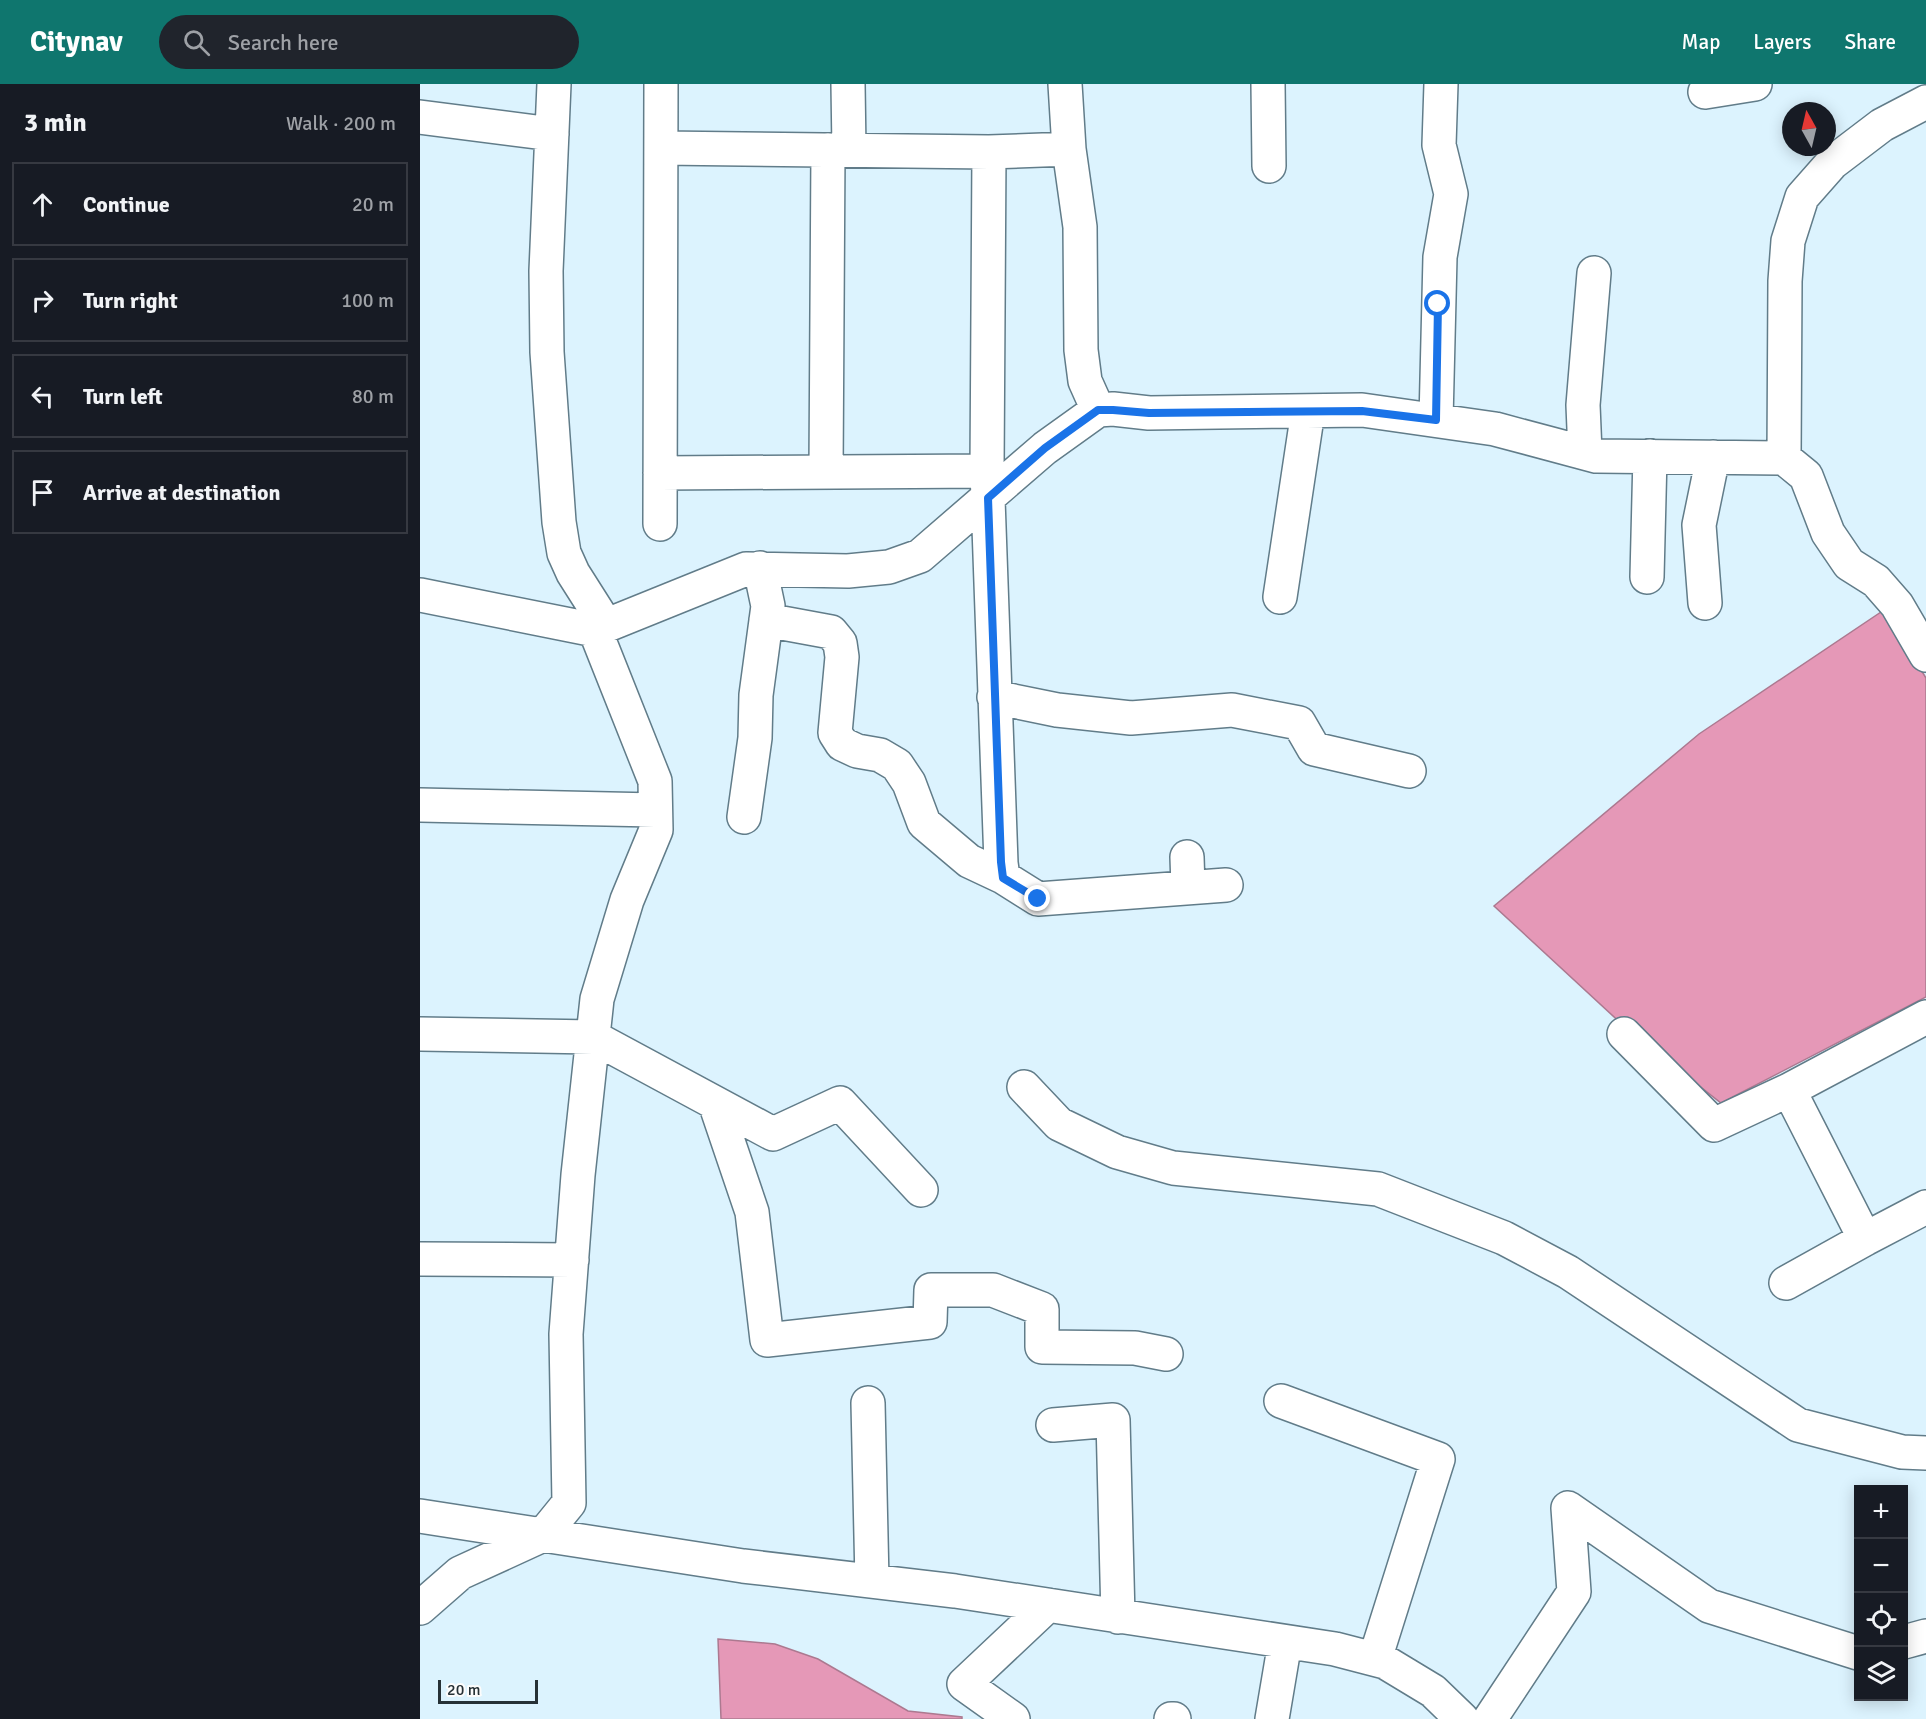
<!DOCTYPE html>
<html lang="en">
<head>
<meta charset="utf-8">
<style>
	body { margin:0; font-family:Signika,sans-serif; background:#20242c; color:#f1f3f6 }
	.controls { position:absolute; right:18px; bottom:18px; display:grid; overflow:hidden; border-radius:0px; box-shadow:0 3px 15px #0003 }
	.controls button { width:54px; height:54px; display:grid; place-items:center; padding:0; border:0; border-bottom:2px solid #363941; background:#171b24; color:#f1f3f6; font:30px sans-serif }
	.compass { position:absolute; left:1362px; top:18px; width:54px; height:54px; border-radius:50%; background:#171b24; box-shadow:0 3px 15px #0003; rotate:352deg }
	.scale { position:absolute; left:18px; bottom:15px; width:100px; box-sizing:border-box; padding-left:6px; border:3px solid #263136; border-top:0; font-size:16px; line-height:21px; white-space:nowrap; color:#263136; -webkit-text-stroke:4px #fcfcfc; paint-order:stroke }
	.stop { position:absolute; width:18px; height:18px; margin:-14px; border:4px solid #1a73e8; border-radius:50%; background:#fff }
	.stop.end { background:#1a73e8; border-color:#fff; box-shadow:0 2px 6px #0008 }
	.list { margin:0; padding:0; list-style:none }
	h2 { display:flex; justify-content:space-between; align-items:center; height:78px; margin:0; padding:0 24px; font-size:26px }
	h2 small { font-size:20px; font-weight:400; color:#9ea1a6 }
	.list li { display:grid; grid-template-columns:39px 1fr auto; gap:18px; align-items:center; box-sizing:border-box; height:84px; margin:0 12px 12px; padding:0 12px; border:2px solid #363941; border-radius:0px }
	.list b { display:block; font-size:22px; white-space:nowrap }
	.list em { font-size:20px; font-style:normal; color:#9ea1a6 }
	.icon { flex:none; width:33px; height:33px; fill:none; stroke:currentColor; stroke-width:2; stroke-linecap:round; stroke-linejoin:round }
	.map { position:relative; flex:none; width:1506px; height:1635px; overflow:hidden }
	header { display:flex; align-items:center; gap:36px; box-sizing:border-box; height:84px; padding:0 30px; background:#0f766e; color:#fff }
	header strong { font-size:28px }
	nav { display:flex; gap:33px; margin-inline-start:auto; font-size:21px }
	.search { width:420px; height:54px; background:#20242c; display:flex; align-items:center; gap:15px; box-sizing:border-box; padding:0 21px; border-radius:33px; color:#9ea1a6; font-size:22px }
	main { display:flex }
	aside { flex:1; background:#171b24 }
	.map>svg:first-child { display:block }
	.water { fill:#e598b7; stroke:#ac7990; stroke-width:1.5 }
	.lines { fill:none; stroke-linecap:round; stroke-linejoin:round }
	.minor-casing { stroke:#617c89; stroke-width:36 }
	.minor { stroke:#fff; stroke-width:33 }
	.route { stroke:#1a73e8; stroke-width:8 }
</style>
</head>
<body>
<header>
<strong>Citynav</strong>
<div class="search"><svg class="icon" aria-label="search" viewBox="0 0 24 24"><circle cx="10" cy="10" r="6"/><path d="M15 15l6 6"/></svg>Search here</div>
<nav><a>Map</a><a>Layers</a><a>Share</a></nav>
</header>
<main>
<aside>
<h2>3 min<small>Walk · 200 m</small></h2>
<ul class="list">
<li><svg class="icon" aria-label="ahead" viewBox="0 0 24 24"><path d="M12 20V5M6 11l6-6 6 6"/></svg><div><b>Continue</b></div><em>20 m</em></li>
<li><svg class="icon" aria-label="right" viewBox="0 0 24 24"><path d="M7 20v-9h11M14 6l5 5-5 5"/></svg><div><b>Turn right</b></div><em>100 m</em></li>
<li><svg class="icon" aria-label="left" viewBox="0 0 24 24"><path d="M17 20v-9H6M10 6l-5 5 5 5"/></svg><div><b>Turn left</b></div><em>80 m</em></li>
<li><svg class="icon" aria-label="arrive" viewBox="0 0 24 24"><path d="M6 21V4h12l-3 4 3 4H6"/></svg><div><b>Arrive at destination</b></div></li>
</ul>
</aside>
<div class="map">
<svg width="1506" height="1635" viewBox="0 0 1506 1635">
	<rect width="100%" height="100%" fill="#dcf3fe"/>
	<!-- water -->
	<path class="water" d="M1464 526 1506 594V913L1301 1019 1206 944 1074 822 1279 650Z
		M298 1555 355 1560 398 1575 488 1627 542 1633V1635H301Z"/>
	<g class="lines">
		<defs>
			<path id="minor" d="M134 0 126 187 127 268 139 438 144 469 153 489 186 541
				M428 0 429 66
				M645 0 649 65 660 143 661 266 665 297 678 326
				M848 0 849 82
				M1285 8 1335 0
				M0 33 132 50
				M242 64 569 68 649 65
				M1016 336 1020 173 1031 110 1019 61 1021 0
				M1165 369 1163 321 1174 189
				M1364 374 1386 392 1408 449 1429 480 1456 497 1477 521 1506 571
				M567 387 569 68
				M406 388 408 66
				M240 389 567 387 581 779 583 793 618 815 806 801
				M240 440 241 0
				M1227 493 1230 372
				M0 511 175 546 235 697 236 746 207 816 177 915 158 1091 146 1250 149 1419 123 1451 40 1489 0 1524
				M860 513 888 327
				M1285 519 1279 441 1293 373
				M346 536 411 548 420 559 422 573 415 649 422 660 437 667 460 671 477 681 489 699 504 739 549 777 583 793
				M175 546 326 485 428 487 469 483 500 472 625 364 678 326 693 325 729 329 942 326 1075 345 1176 372 1364 374 1365 197 1368 157 1382 113 1412 79 1462 41 1506 18
				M574 613 637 626 711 634 812 626 879 639 894 665 989 687
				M0 721 235 726
				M324 733 335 654 336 611 348 522 340 484
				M767 773 768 803
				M1506 933 1369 1006 1445 1155 1506 1123
				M0 950 173 953 353 1050 420 1019 501 1106
				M1204 950 1294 1041 1369 1006
				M604 1003 639 1040 697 1068 753 1084 958 1105 1084 1154 1148 1188 1378 1341 1482 1368 1506 1369
				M295 1019 332 1128 347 1256 510 1238 511 1206H573L622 1225V1263L715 1264 746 1270
				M0 1175 152 1176
				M1366 1199 1445 1155
				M861 1317 1018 1375 955 1575
				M448 1319 452 1497
				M633 1341 693 1336 698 1533
				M0 1432 323 1482 535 1507 915 1565 965 1578 1013 1607 1042 1635
				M1484 1558 1506 1552
				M593 1635 544 1600 628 1521
				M751 1635H754
				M852 1635 865 1558
				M1070 1635 1154 1508 1148 1424 1289 1522 1438 1569"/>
		</defs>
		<!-- minor casing -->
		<use href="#minor" class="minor-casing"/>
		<!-- minor -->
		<use href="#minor" class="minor"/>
	</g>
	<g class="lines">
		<!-- route -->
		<path class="route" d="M618 815 583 794 581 778 568 414 625 364 678 326H693L729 329 942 327 1016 336 1018 220"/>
	</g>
</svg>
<div class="controls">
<button>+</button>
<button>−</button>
<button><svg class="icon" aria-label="locate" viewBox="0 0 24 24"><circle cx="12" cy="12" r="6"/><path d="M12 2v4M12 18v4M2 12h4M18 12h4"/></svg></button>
<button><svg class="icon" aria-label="layers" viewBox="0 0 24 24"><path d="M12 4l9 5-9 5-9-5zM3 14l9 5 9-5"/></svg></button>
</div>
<svg class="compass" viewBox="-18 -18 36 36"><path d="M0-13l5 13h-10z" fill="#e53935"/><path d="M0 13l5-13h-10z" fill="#9ea1a6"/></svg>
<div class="scale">20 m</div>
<div class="stop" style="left:1018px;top:220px"></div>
<div class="stop end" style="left:618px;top:815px"></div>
</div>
</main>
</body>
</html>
